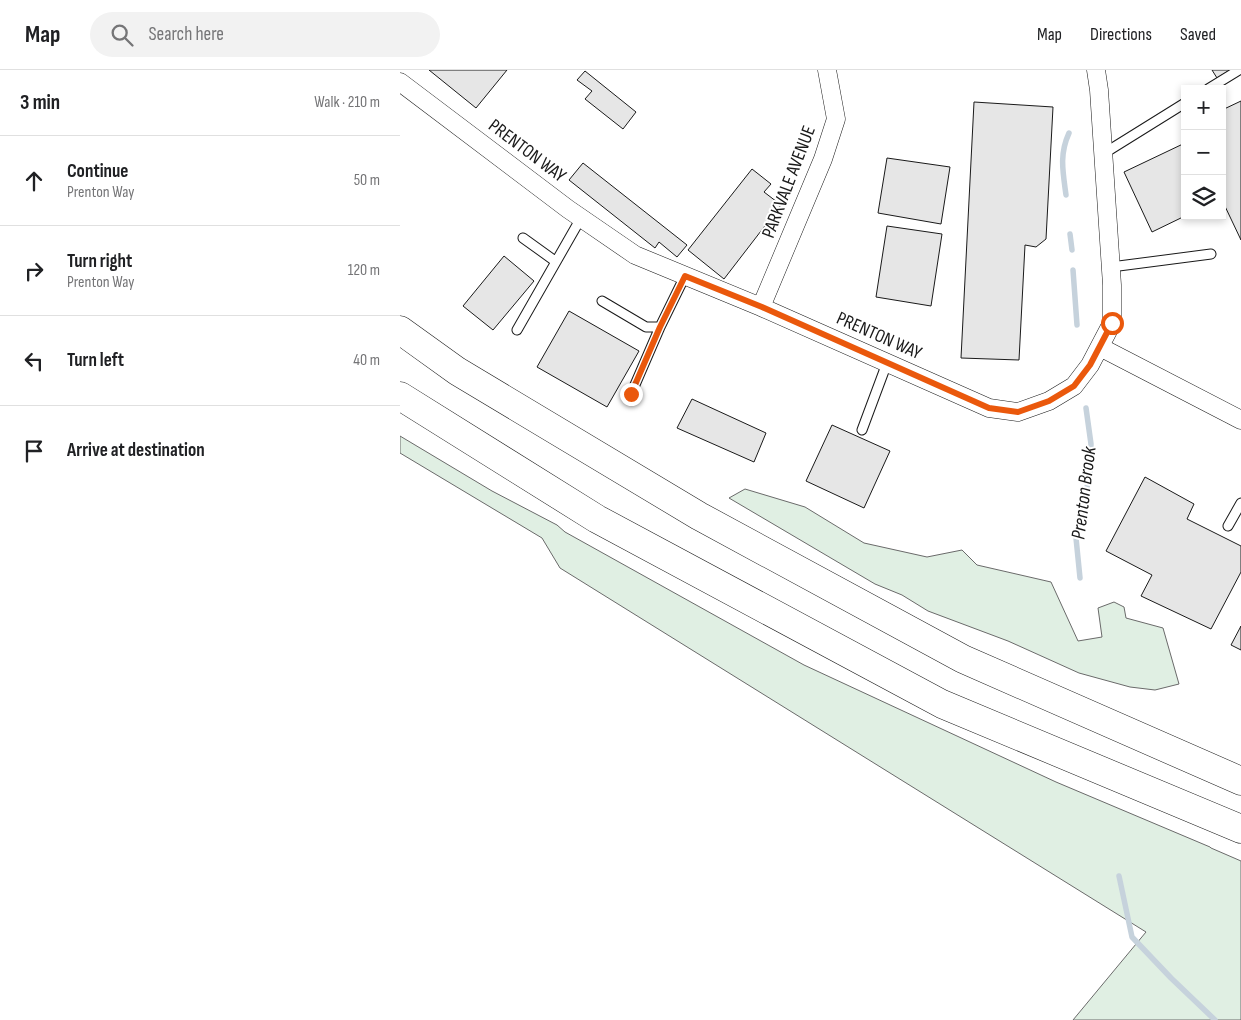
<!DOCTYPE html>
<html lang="en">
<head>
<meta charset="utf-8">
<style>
	body { margin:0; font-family:"Sofia Sans Condensed",sans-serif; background:#f2f2f2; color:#202124 }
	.controls { position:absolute; right:15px; top:15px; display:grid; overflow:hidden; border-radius:0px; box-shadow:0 2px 8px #0003 }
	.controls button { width:45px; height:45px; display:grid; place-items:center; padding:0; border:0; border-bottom:1px solid #e0e0e0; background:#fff; color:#202124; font:25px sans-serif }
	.stop { position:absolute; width:15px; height:15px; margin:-11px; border:4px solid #ea580c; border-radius:50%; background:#fff }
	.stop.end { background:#ea580c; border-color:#fff; box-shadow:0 1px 5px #0008 }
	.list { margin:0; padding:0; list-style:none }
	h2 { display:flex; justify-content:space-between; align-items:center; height:65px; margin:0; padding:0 20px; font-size:21px }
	h2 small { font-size:16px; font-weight:400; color:#757577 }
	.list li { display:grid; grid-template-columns:32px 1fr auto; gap:15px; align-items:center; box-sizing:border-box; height:90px; padding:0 20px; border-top:1px solid #e0e0e0 }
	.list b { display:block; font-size:19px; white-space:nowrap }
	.list p { margin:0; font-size:16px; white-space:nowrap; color:#757577 }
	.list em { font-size:16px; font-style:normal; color:#757577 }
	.icon { flex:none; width:28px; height:28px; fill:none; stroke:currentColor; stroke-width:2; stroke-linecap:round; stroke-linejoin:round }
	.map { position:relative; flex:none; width:841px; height:950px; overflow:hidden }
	header { display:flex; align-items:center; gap:30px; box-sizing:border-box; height:70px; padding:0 25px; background:#fff; border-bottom:1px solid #e0e0e0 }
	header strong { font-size:24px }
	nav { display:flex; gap:28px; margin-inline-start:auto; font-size:18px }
	.search { width:350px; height:45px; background:#f2f2f2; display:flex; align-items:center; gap:12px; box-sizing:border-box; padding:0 18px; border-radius:28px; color:#757577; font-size:19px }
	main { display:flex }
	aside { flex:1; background:#fff }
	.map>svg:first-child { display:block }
	.green { fill:#e0efe3; stroke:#6a6a6a }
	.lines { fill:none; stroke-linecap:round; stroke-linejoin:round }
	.stream { stroke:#c6d2dc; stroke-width:5.5 }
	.building { fill:#e6e6e6; stroke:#1a1a1a }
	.service-casing { stroke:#1a1a1a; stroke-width:11 }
	.minor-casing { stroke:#1a1a1a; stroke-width:19 }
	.motorway-casing { stroke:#1a1a1a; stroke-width:29 }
	.service { stroke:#fff; stroke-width:9 }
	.minor { stroke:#fff; stroke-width:18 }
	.motorway { stroke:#fff; stroke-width:28 }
	.route { stroke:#ea580c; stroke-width:6 }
	.labels { text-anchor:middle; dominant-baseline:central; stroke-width:4; stroke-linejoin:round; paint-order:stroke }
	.street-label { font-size:19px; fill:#1a1a1a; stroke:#fff }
	.water-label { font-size:20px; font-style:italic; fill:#1a1a1a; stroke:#fff }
</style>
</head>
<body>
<header>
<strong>Map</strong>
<div class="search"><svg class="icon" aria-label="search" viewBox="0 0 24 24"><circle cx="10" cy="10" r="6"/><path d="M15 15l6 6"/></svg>Search here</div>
<nav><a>Map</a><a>Directions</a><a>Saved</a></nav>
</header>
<main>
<aside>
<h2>3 min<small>Walk · 210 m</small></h2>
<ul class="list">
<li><svg class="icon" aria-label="ahead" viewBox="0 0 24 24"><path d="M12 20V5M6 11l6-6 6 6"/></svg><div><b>Continue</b><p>Prenton Way</p></div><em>50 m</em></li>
<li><svg class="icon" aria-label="right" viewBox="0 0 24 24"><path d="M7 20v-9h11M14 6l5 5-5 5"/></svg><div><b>Turn right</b><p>Prenton Way</p></div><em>120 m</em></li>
<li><svg class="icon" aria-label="left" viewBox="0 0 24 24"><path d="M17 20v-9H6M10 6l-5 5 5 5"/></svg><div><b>Turn left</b></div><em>40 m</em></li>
<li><svg class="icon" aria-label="arrive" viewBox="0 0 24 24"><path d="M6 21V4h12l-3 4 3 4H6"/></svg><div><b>Arrive at destination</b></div></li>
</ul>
</aside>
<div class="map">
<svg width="841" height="950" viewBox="0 0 841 950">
	<rect width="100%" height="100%" fill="#fff"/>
	<!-- green -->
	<path class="green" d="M0 366 92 421 157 455 165 462 404 595 656 712 810 777 811 778 841 791V950H673L746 862 160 498 142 468 0 383Z
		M345 419 405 437 464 473 527 487 562 480 577 495 651 512 678 571 702 567 698 538 714 532 724 537 726 548 763 558 779 614 755 620 730 617 679 603 608 571 528 541 502 525 475 514 329 428Z"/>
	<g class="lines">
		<!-- stream -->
		<path class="stream" d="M666 125C663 102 659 85 669 63
			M670 164 672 180
			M673 200 677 255
			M680 508 676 468 690 403 691 374 686 338
			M719 806 732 867 771 908 815 950"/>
	</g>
	<!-- building -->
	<path class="building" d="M29 0H107L76 38Z
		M812 0H830L817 8Z
		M185 1 236 42 223 59 185 29 192 21 177 10Z
		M841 31V170L822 130V40Z
		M574 32 653 37 646 169 636 177 625 175 619 290 561 288Z
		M785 73V146L752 162 724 102Z
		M487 88 550 97 541 154 478 143Z
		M183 93 287 175 277 187 259 172 255 178 169 110Z
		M352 99 371 114 364 122 381 135 324 209 288 180Z
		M487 156 542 164 531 236 476 227Z
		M104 186 134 211 93 260 63 236Z
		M169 241 239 281 207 337 137 297Z
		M292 329 366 363 354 392 277 358Z
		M432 355 490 381 464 438 406 411Z
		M745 407 794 434 787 449 841 476V502L811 559 741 526 752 505 706 481Z
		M841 556V580L831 575Z"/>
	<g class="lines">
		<defs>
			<path id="service" d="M808 19 839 0
				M703 84 785 33
				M123 168 155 191
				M711 197 811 184
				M202 231 246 257H260L285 206
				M117 260 181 148
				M231 324 260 257
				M462 360 487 293
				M828 456 841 433"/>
			<path id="minor" d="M0 12 168 139 235 185 361 237 589 338 618 342 649 331 674 316 690 295 712 253V215L699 20 696 0
				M361 237 423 89 436 49 427 0
				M700 277 841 350"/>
			<path id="motorway" d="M0 260 57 301 299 446 563 589 841 711
				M0 326 197 449 542 634 841 759"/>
		</defs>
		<!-- service casing -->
		<use href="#service" class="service-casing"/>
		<!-- minor casing -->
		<use href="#minor" class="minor-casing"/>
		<!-- motorway casing -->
		<use href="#motorway" class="motorway-casing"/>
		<!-- service -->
		<use href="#service" class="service"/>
		<!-- minor -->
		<use href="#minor" class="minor"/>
		<!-- motorway -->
		<use href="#motorway" class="motorway"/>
	</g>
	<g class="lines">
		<!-- route -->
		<path class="route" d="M231 324 260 257 285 206 362 237 589 338 618 342 649 331 674 316 690 295 712 253"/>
	</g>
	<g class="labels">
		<!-- street labels -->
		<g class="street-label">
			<text transform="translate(127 81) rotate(37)">PRENTON WAY</text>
			<text transform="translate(389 112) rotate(-69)">PARKVALE AVENUE</text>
			<text transform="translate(479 266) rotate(24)">PRENTON WAY</text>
		</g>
		<!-- water labels -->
		<g class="water-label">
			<text transform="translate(684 423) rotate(-83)">Prenton Brook</text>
		</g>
	</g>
</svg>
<div class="controls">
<button>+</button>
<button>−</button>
<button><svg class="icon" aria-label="layers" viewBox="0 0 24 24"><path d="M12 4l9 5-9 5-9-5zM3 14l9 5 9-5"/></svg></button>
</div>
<div class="stop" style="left:712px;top:253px"></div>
<div class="stop end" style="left:231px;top:324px"></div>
</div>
</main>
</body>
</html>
